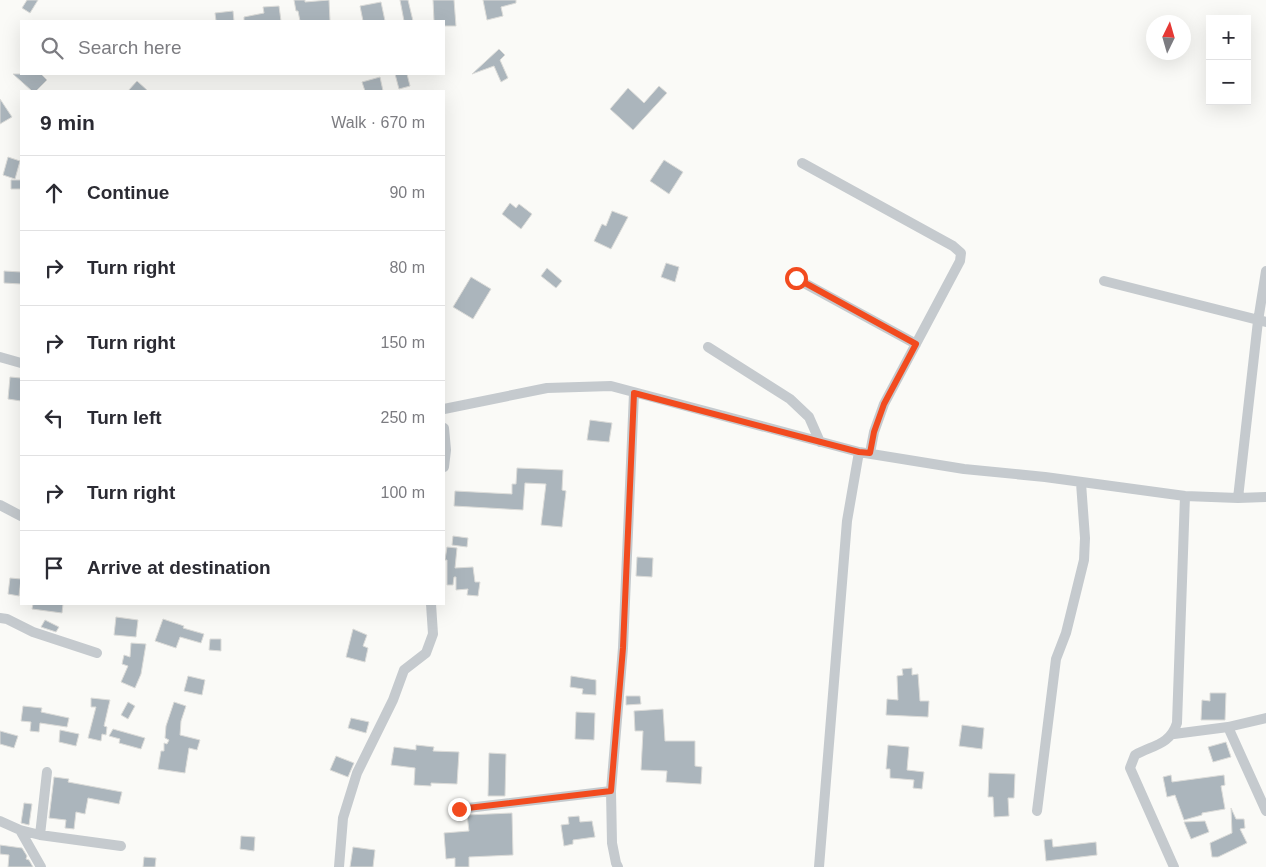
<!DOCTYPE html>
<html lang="en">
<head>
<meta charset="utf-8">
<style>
	body { margin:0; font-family:Arial,sans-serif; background:#f2f2f3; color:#2b2b33 }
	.controls { position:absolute; right:15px; top:15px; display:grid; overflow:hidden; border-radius:0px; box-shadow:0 5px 20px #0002 }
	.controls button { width:45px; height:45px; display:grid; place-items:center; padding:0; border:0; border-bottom:1px solid #e1e1e2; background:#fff; color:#2b2b33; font:25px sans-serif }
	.compass { position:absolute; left:1146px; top:15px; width:45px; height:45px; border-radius:50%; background:#fff; box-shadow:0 5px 20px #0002; rotate:5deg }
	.stop { position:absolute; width:15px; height:15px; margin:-11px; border:4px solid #f24b1f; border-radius:50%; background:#fff }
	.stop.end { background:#f24b1f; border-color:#fff; box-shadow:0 1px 5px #0008 }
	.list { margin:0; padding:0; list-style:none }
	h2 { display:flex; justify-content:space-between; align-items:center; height:65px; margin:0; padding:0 20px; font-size:21px }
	h2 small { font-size:16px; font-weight:400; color:#7c7c81 }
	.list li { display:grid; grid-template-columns:32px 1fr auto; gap:15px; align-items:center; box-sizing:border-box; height:75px; padding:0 20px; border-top:1px solid #e1e1e2 }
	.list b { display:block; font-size:19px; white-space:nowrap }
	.list em { font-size:16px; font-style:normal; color:#7c7c81 }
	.icon { flex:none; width:28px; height:28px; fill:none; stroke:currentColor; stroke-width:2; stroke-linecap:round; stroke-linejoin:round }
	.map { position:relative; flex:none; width:1266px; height:867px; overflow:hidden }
	.search { position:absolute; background:#fff; box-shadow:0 5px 20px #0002; left:20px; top:20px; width:425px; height:55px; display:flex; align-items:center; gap:12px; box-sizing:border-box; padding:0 18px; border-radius:0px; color:#7c7c81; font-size:19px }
	.panel { position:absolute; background:#fff; box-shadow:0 5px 20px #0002; left:20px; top:90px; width:425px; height:515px; border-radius:0px }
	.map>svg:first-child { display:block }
	.building { fill:#abb5bc; stroke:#dcdcd9 }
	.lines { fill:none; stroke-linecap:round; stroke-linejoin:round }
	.street { stroke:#c5cace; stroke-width:10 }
	.route { stroke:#f24b1f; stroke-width:6 }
</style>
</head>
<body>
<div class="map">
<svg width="1266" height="867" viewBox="0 0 1266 867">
	<rect width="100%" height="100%" fill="#fafaf7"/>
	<!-- building -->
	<path class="building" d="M27 0H38L30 13 22 8Z
		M294 0H305V2L329 0 330 21H300L298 11H296Z
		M400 0H408L413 21H404Z
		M433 0H454L456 26H444V21H434Z
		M483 0H516V3L501 7 503 16 487 20Z
		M381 2 385 21H363L360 6Z
		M279 6 281 21H244V17L264 13 263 7Z
		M233 11 234 21H216L215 13Z
		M499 49 505 55 500 60 508 78 501 82 494 66 472 74Z
		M13 74H41L47 80 36 91H32Z
		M395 74H407L410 86 399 89Z
		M380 77 383 91H365L362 82Z
		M137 81 148 91H128Z
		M659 86 667 93 633 130 610 109 628 88 644 103Z
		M0 99 12 117 0 124Z
		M8 157 20 161 15 179 3 175Z
		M664 160 683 172 669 194 650 181Z
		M11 180H21V189H11Z
		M510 203 516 208 519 204 532 214 521 229 502 214Z
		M612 211 628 217 611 249 594 241 602 224 606 226Z
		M666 263 679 267 675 282 661 277Z
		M547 268 562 281 556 288 541 276Z
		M4 271 21 272V284L4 283Z
		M471 277 491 289 473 319 453 307Z
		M10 377 21 378V401L8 399Z
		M590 420 612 423 609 442 587 440Z
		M517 468 563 470 562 490 566 491 562 527 541 525 546 484 525 483 523 510 454 506 455 491 512 494V484H516Z
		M453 536 468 538 467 547 452 545Z
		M447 547 457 548 455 568 473 567 475 582H480L478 596 467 595 468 589 456 590V577H454L453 585H447V560H445Z
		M637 557 653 558 652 577 636 576Z
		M10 578 21 579 19 596 8 594Z
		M33 604H63L62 613 32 609Z
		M116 617 138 620 136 637 114 635Z
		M163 619 184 626 183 628 204 634 201 643 180 637 176 648 155 641Z
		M45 620 59 627 56 632 41 627Z
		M353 629 367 635 363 646 368 648 365 662 346 657Z
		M210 639H221V651L209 650Z
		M131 643 146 644 141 674 135 688 121 682 128 666 122 664 124 655 130 657Z
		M912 668V675L918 674 920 701H929L928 717 886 715 887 699 898 700 897 676 903 675 902 669Z
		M188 676 205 680 202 695 184 691Z
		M571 676 596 680V695L582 694 583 689 570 687Z
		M1210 693H1226L1225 720H1201L1202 700 1210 701Z
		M626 696H640L641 704 626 705Z
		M91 698 110 700 104 726 107 727 106 735 102 734 101 741 88 738 96 707H91Z
		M128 702 135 706 128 719 121 715Z
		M174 702 186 706 181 721 180 735 200 740 197 750 189 748 185 773 158 769 161 751H164V743L167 744 169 740 165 738 166 726Z
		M23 706 42 708 41 712 69 718 67 727 40 723 39 732 30 731 31 722 21 721Z
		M663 709 665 741H695V766L702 767 701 784 666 782 667 771 641 770 643 731H635L634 711Z
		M576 712 595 713 594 740 575 739Z
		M351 718 369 722 366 733 348 728Z
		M962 725 984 728 982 749 959 746Z
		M113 729 145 738 141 749 119 743 120 739 109 736Z
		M60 730 79 734 76 746 59 742Z
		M0 731 18 736 14 748 0 744Z
		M1226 742 1231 757 1213 762 1208 747Z
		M416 745 434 747 433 751 459 752 457 784 431 783V786L414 785 415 768 391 765 394 747 416 750Z
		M888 745 909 747 907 770 924 772 922 789 913 788 914 780 890 778V769H886Z
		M489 753 506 754 505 796H488Z
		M336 756 354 763 348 777 330 770Z
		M989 773 1015 774 1014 798H1008L1009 816 994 817 993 797H988Z
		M1171 775 1172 782 1224 775 1225 785 1221 786 1225 809 1202 813V815L1184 820 1175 795 1167 797 1163 777Z
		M54 777 69 779 68 782 122 792 119 804 88 798 85 814 76 812 74 829 65 828 66 820 49 818Z
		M24 803 32 804 29 825 21 823Z
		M1231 808 1236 819H1244L1245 828 1240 829 1247 843 1218 857H1212L1210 843 1232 833Z
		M512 813 513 855 469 857V867H455V858L446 859 444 833 469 831 467 815Z
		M579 816 580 822 592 821 595 837 573 840V844L564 846 561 825 569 824 568 817Z
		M1205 821 1209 832 1191 839 1184 822Z
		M241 836 255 837 254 851 240 849Z
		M1052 839 1053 847 1096 842 1097 855 1046 861 1044 840Z
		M0 845 22 848 27 856 26 859 29 860 33 867H8L9 855 0 854Z
		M353 847 375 850 373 867H350Z
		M144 857 156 858 155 867H143Z"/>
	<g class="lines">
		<!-- street -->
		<path class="street" d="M802 163 953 246 961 253 960 261 884 404 874 432 870 453
			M795 278 916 344
			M1104 281 1266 322
			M708 347 790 399 809 417 820 442
			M0 357 21 363
			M444 409 547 388 611 386 859 452 964 469 1045 477 1185 496 1238 498 1266 497
			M444 428 446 450 444 467
			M1238 498 1258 321 1266 271
			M0 505 21 516
			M0 618 7 619 33 632 97 653
			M1228 727 1266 811
			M1174 734 1228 727 1266 718
			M459 809 611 791
			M1037 811 1056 659 1066 633 1084 560 1085 538 1081 483
			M0 821 20 830 40 835 121 846
			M20 830 41 867
			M40 835 47 772
			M339 867 343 818 357 773 393 700 404 670 426 653 433 634 431 604
			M618 867 616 863 612 843 611 791 623 648 634 393
			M819 867 847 521 859 452
			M1174 867 1130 768 1135 755C1153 745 1170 745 1177 723L1185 496"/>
	</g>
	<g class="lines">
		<!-- route -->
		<path class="route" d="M459 809 611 791 623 648 634 393 859 452 870 453 874 432 884 404 916 344 796 278"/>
	</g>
</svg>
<div class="controls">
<button>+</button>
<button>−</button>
</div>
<svg class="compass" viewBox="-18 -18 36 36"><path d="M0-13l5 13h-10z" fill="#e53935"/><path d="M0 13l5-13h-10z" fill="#7c7c81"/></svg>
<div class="stop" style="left:796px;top:278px"></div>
<div class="stop end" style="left:459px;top:809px"></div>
<div class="search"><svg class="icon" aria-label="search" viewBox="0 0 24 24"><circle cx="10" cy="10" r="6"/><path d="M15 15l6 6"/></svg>Search here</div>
<section class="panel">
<h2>9 min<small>Walk · 670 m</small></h2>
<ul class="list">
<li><svg class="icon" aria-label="ahead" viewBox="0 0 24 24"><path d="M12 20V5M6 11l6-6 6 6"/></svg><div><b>Continue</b></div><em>90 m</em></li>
<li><svg class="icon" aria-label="right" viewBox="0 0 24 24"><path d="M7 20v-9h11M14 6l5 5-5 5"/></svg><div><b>Turn right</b></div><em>80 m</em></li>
<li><svg class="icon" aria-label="right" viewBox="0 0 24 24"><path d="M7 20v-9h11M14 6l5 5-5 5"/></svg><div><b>Turn right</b></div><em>150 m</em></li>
<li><svg class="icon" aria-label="left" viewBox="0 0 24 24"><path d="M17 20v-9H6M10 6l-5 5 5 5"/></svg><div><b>Turn left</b></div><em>250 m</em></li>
<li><svg class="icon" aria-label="right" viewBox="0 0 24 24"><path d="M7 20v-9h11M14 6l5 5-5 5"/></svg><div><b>Turn right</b></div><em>100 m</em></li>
<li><svg class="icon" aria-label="arrive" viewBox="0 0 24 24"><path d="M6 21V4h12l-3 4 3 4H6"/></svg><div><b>Arrive at destination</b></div></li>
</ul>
</section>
</div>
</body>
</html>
